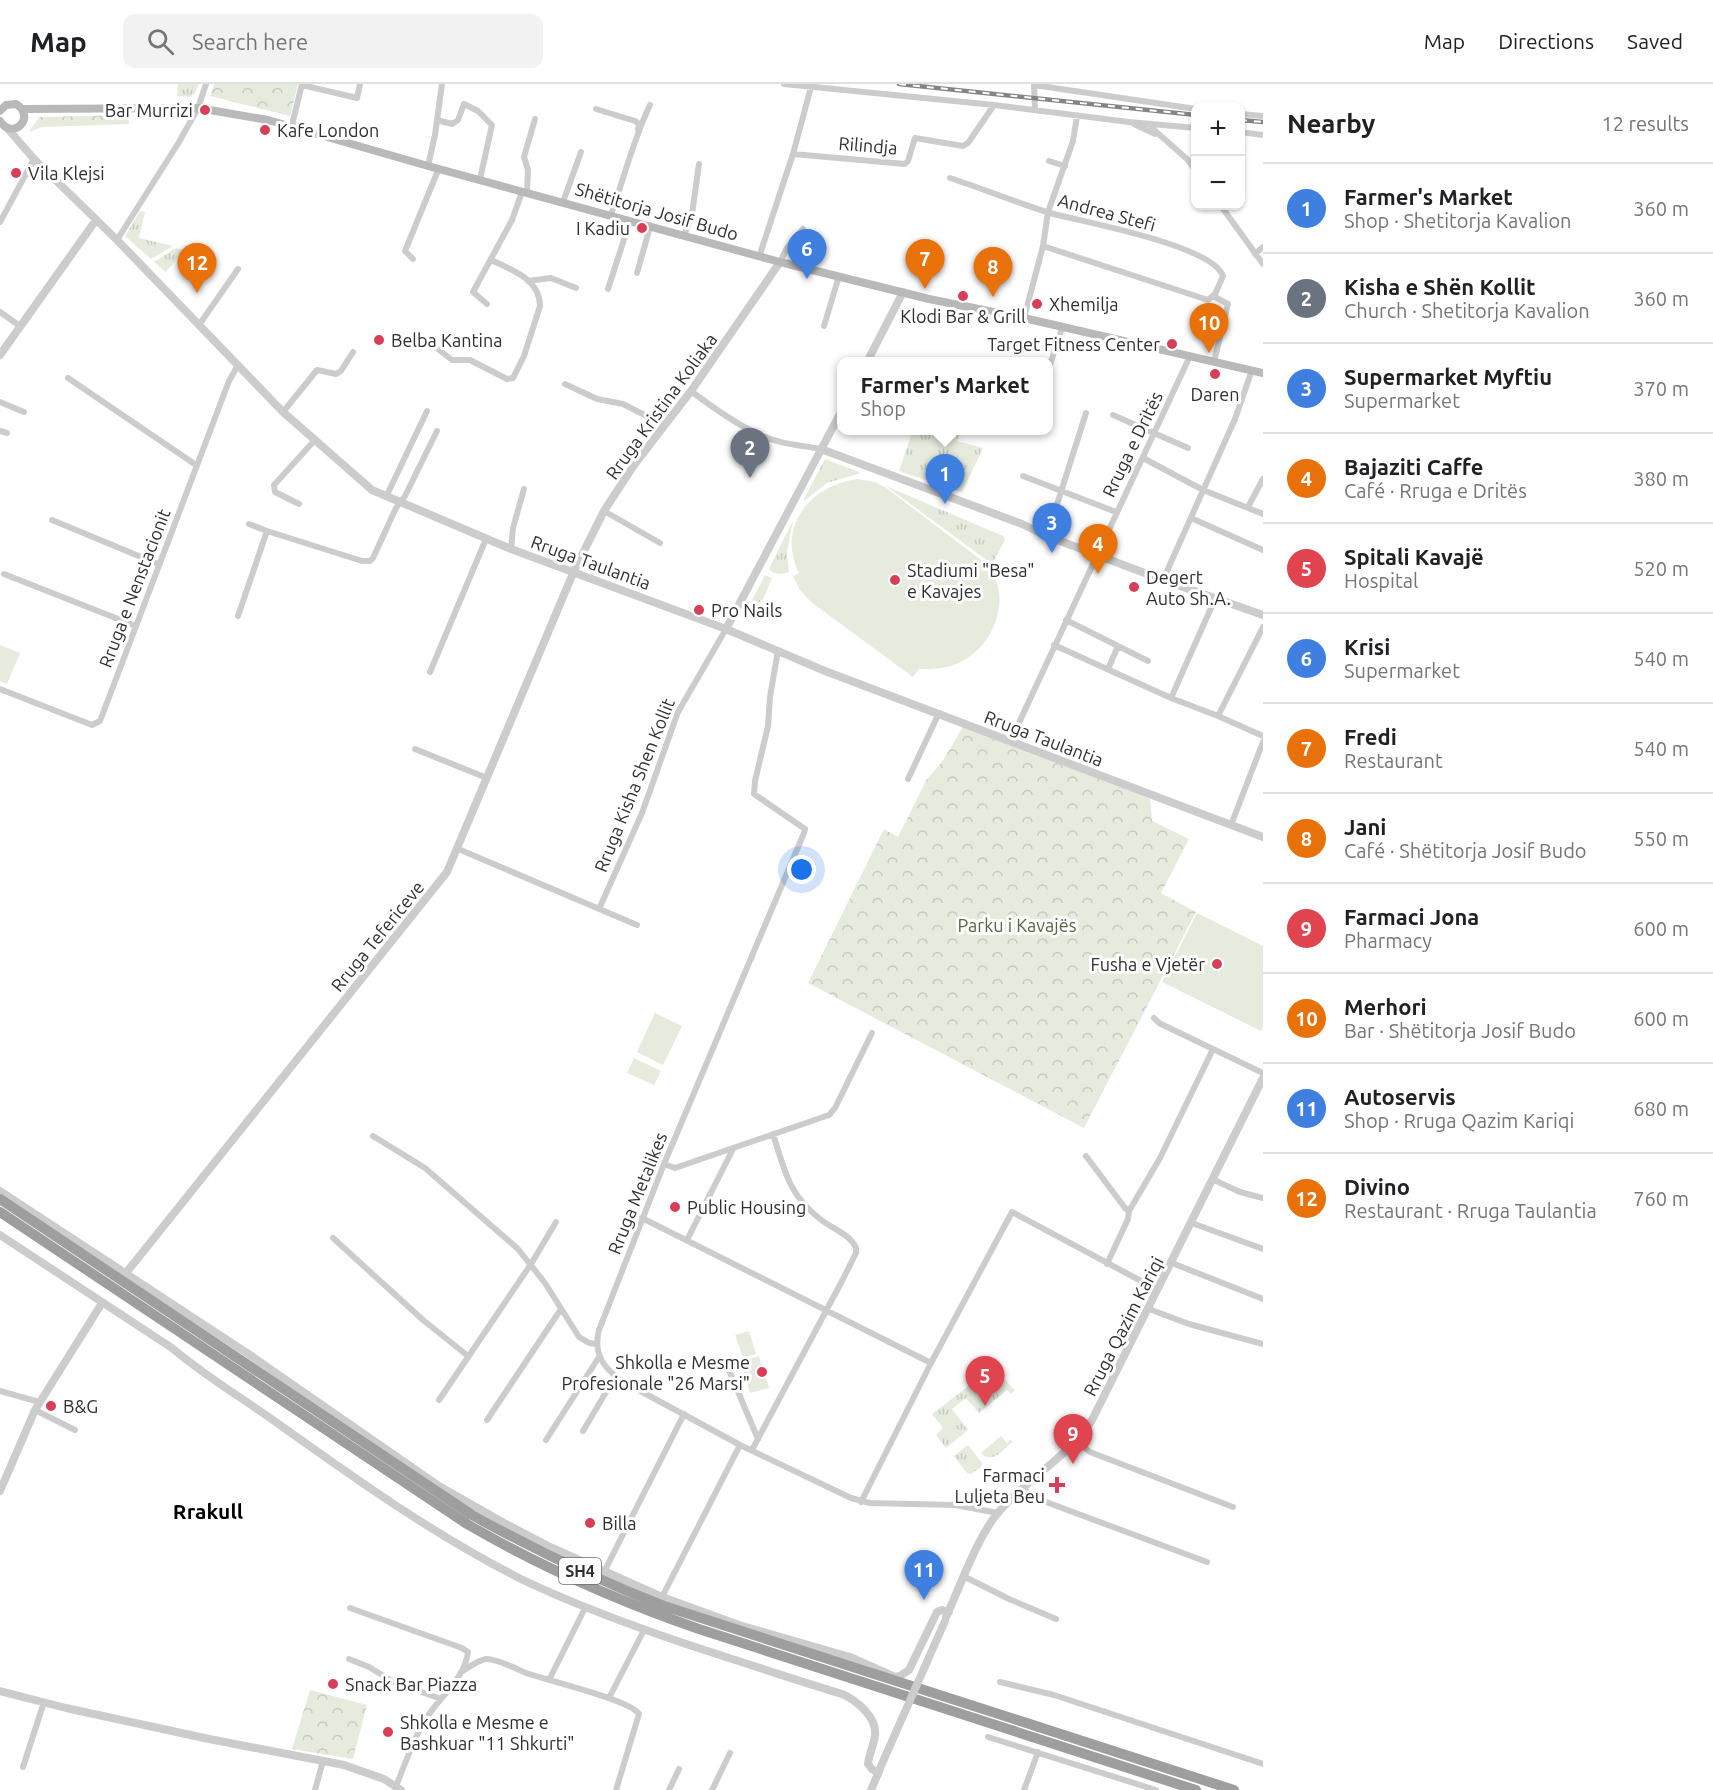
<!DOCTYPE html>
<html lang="en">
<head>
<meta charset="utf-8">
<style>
	body { margin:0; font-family:Ubuntu,sans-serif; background:#f2f2f2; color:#202124 }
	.controls { position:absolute; right:18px; top:18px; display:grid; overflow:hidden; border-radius:12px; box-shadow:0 2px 4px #0004 }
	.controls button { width:54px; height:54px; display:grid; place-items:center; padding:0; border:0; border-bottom:2px solid #e0e0e0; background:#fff; color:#202124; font:30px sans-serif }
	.you { position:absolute; left:802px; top:786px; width:21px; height:21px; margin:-15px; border:4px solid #fff; border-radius:50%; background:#1a73e8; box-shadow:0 0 0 9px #1a73e833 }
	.badge { display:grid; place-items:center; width:39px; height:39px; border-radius:50%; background:#db2777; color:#fff; font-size:20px; font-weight:700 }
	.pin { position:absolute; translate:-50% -50px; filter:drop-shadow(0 2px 3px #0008) }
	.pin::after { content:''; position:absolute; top:32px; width:21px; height:18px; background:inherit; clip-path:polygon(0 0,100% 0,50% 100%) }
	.popup { position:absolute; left:837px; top:273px; width:216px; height:78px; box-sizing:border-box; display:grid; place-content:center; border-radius:12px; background:#fff; filter:drop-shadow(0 2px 4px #0005); font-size:20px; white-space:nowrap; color:#757577 }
	.popup b { font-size:22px; color:#202124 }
	.popup::after { content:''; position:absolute; left:50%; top:100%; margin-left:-12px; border:12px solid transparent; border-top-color:#fff }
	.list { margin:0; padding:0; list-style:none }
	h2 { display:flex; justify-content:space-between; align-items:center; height:78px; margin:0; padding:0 24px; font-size:26px }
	h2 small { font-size:20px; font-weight:400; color:#757577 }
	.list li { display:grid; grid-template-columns:39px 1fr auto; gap:18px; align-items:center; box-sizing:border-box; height:90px; padding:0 24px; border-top:2px solid #e0e0e0 }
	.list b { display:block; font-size:22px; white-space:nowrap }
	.list p { margin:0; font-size:20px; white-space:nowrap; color:#757577 }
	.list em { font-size:20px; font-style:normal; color:#757577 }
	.icon { flex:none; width:33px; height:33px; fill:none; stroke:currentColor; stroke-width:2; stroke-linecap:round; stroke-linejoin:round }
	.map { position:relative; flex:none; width:1263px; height:1706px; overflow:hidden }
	header { display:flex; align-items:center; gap:36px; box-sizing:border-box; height:84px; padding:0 30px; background:#fff; border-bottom:2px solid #e0e0e0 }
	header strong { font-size:28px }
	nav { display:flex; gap:33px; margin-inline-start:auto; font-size:21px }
	.search { width:420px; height:54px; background:#f2f2f2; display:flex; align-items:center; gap:15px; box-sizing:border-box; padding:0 21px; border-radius:12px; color:#757577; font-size:22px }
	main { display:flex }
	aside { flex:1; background:#fff }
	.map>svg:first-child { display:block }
	.grass { fill:url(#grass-tufts) }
	.park { fill:url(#park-crowns) }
	.pitch { fill:#e6ebde }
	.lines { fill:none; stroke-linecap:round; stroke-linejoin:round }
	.minor { stroke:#ccc; stroke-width:6 }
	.tertiary { stroke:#ccc; stroke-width:8 }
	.secondary { stroke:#b9b9b9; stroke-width:8 }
	.trunk { stroke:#9e9e9e; stroke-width:10 }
	.rail-casing { stroke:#848484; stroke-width:4.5 }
	.rail { stroke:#fff; stroke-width:2; stroke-dasharray:7; stroke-linecap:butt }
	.tertiary-bridge { stroke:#ccc; stroke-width:8 }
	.poi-dot { fill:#d73f59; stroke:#fff; stroke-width:2 }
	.labels { text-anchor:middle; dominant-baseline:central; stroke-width:6; stroke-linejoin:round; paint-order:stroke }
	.shield { fill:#fff; stroke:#6d6d6d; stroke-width:1.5 }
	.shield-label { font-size:16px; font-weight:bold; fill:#2f2f2f }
	.poi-label { font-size:18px; fill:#2f2f2f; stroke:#fff; text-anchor:start }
	.street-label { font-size:18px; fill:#2f2f2f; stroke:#fff }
	.park-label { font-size:18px; fill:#566740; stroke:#fff }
	.quarter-label { font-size:21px; font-weight:bold; fill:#000; stroke:#fff }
</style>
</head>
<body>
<header>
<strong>Map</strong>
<div class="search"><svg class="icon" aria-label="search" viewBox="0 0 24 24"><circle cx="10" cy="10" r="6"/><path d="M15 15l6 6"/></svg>Search here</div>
<nav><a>Map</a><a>Directions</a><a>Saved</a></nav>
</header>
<main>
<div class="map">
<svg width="1263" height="1706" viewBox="0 0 1263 1706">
	<defs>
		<pattern id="grass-tufts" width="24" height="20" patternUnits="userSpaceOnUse" patternTransform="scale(1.5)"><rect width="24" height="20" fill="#e6ebde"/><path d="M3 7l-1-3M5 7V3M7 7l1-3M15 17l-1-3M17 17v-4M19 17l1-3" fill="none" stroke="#c6cabf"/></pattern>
		<pattern id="park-crowns" width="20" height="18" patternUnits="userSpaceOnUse" patternTransform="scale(1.5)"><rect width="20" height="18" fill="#e6ebde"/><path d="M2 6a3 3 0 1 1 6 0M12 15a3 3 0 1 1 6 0" fill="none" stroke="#c6cabf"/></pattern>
	</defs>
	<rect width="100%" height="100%" fill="#fff"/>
	<!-- grass -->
	<path class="grass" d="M178 0H199L195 9 190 13 177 12Z
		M140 127 145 128 139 154 173 162 151 175 125 152Z
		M176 164 184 166 166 188 154 178Z
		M913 346 960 347 957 357 983 364 962 408 899 387Z
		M825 375 861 389 827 399 804 417V415Z
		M886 402 1003 452 1005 455 1004 458 992 480Z
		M793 436 787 468 789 488C782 491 774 491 769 485Z
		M765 491 772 494 763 515 748 528 747 526Z
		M988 1293 1005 1296 1015 1306 1011 1310 1007 1306 979 1329 966 1314 952 1325 968 1346 946 1364 936 1351 943 1344 932 1330 975 1297Z
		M1001 1352 1007 1359 1010 1356 1012 1358C1003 1366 992 1381 981 1369Z
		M968 1361 982 1379 981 1383 971 1390 967 1389 954 1372Z"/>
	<!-- park -->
	<path class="park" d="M214 0H298L290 32 210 12Z
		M128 31 129 40 42 43 29 48 39 33Z
		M963 643 1150 714 1152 737 1189 755 1161 809 1196 828 1084 1044 808 899 884 745 898 753 927 695 942 678Z
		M310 1606 367 1621 353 1675 292 1665Z"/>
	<!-- pitch -->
	<path class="pitch" d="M858 395 875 398 885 403 985 479C990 486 996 494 998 503 1005 534 985 569 956 580 945 585 932 585 919 585L913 593 811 518 800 506 793 492 799 489C776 442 811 401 858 395Z
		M0 561 20 569 7 600 0 597Z
		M1197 829 1263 862V943L1261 947 1162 898Z
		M655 929 682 942 663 981 637 968Z
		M634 974 661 987 654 1001 627 989Z
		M749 1247 756 1270 743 1274 735 1251Z
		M759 1272 769 1304 750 1309 741 1278Z"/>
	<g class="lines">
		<!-- minor -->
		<path class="minor" d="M784 0 994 21 1129 38 1196 44
			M1034 0 1035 26
			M302 1 357 14 360 0
			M1034 1 1196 25
			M596 25 635 37 639 40 638 45
			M1240 30 1263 32
			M437 36 452 40 458 36 464 20 478 27 492 41 480 95
			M1134 40 1155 50
			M1150 40 1153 45 1187 75 1196 87
			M292 41 302 0
			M1240 48 1263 51
			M793 70 905 80 908 77 915 54 963 62 968 59 994 21
			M1049 77 1065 82
			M428 82 435 51 442 0
			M950 94C984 105 1017 119 1050 129 1083 138 1212 161 1223 192L1215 210 1208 216 1043 162
			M527 109 528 86 524 73 535 35
			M563 118 581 68
			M1221 122 1263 180
			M611 131C624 94 633 56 650 21
			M0 138 34 75
			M684 152 692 130 699 80
			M117 156 179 58 198 24 206 0
			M1255 170 1263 163
			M759 173 793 70 811 3
			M413 175 405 167 439 84
			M780 178 787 164 803 145
			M637 189 650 143
			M528 197 551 194 576 204
			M608 205 630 137
			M1213 212 1228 220 1214 278
			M487 220 473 208 512 136 522 108
			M0 228 20 242
			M1024 234 1043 162 1048 128 1073 57 1077 32
			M199 241 238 185
			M824 242 839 192
			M414 254 425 255 452 276H470L507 295 513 294 524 272 540 222C540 195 512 186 491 176
			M1048 287 1062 244
			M68 294 196 381
			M565 300 597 315 623 320 664 341
			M691 307C712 323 734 339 758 350 778 360 800 361 821 365
			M0 318 24 328
			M283 328 317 286 336 290 341 287 353 268
			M1113 331 1188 364
			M0 347 7 349
			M1143 374 1203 406 1263 430
			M1023 392 1116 428
			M386 413 427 327
			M299 420 275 408 274 401 314 357
			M1248 423 1263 395
			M604 427 660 459
			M1191 434 1263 466
			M52 436 158 480
			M249 440 267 447
			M1047 452 1086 329
			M511 465 513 444 524 405
			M4 490 136 542
			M1163 496 1235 335 1252 286
			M238 532 267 447 362 477H370L373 474 396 424 405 412 437 347
			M1066 536 1148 577
			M1054 561 1171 614 1218 632 1263 652
			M778 566 770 613 768 642 755 697 754 710 805 745 804 749 664 1080 599 1246C593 1269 603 1284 622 1297L740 1361 851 1414 870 1419 955 1421 998 1429
			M1108 585 1118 562
			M430 588 486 455
			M0 605 92 641 100 637 229 297 238 281
			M1171 614 1215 515
			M1218 632 1263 543
			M1010 658 1190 272
			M415 665 487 694
			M908 695 939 629
			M1231 741 1263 658
			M456 764 637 841
			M599 825 642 729 678 628 726 545
			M1154 934 1159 939 1263 989
			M373 1052 425 1084 518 1165 545 1199 579 1253 589 1259 597 1260
			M1086 1072 1125 1124 1129 1127
			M664 1080 675 1084 829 1031 835 1024 872 949
			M1214 1096 1240 1108 1263 1114
			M642 1134 931 1279
			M1192 1139 1263 1165
			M333 1154 423 1236 468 1272
			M687 1156 733 1065
			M1172 1179 1263 1215
			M1107 1180 1128 1135 1129 1127 1160 1074 1213 965
			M1149 1225 1189 1240 1263 1260
			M728 1284 758 1355
			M0 1307 39 1318
			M439 1316 531 1180 556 1138
			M35 1326 75 1346
			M487 1336 561 1225
			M583 1347 615 1293
			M546 1356 599 1273
			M1076 1357 1090 1368 1233 1423
			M752 1366 842 1197 856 1169V1164C850 1150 831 1144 820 1135 788 1110 785 1087 773 1050
			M1023 1405 1038 1415 1207 1478
			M861 1418 931 1279 1012 1128 1158 1206
			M604 1488 684 1330
			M965 1493 1009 1515 1056 1535
			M662 1513 740 1361
			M350 1524 462 1564 468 1568C465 1596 437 1614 424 1638 412 1658 405 1681 396 1702
			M349 1575 369 1583 392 1597 441 1615
			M461 1588C468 1584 478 1576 486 1575 495 1574 517 1585 526 1589 546 1596 631 1616 639 1630L616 1706
			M549 1596 585 1524
			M1000 1598 1054 1611 1263 1680
			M609 1614 644 1546
			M988 1653 1156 1706
			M23 1683 44 1618
			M315 1706 323 1677
			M669 1706 679 1685
			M712 1706 730 1669
			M1024 1706 1038 1668"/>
		<!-- tertiary -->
		<path class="tertiary" d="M8 45 34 75 117 156 283 328 372 406 511 465 726 545 825 587 1263 753
			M0 271 96 136
			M867 278 903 208
			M821 365 1022 440 1047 452 1163 496 1263 531
			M726 545 842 326
			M0 1107 247 1269 439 1402 504 1439 550 1463 662 1513 739 1541 850 1573 895 1593 900 1592 909 1586 937 1528 942 1526 949 1528
			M0 1151 172 1264C206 1293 244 1315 280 1341 357 1396 436 1452 521 1495 575 1521 630 1541 686 1560 738 1577 790 1594 842 1610 856 1616 877 1633 875 1651 874 1661 869 1670 868 1680L872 1685 878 1689
			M126 1189 447 788 574 487 604 427 634 381 691 307 780 178
			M0 1407 35 1326 102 1219
			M946 1533C960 1503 977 1454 997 1430 1025 1395 1068 1374 1092 1336L1263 994
			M0 1607 66 1624 209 1655 344 1681 384 1695 401 1706
			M871 1706 880 1685"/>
		<!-- secondary -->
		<path class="secondary" d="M22 25 198 24 268 36 428 82 780 178 929 215 1024 234 1263 289
			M0 27 6 21 16 20C37 33 13 57 0 37"/>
		<!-- trunk -->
		<path class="trunk" d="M0 1115 472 1431C535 1466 597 1496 664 1522L1234 1706
			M0 1128 467 1440C541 1483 618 1517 699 1545L1196 1706"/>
		<defs>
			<path id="rail" d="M899 0 1196 31
				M1240 36 1263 38"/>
		</defs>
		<!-- rail casing -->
		<use href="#rail" class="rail-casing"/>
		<!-- rail -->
		<use href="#rail" class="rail"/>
		<!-- tertiary-bridge -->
		<path class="tertiary-bridge" d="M881 1682 945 1537"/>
	</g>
	<!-- markers -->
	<g class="poi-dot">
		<circle cx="205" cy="26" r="6"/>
		<circle cx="265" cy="46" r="6"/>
		<circle cx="16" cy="89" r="6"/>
		<circle cx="642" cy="144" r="6"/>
		<circle cx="963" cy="212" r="6"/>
		<circle cx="1037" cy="220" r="6"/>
		<circle cx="379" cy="256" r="6"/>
		<circle cx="1172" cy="260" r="6"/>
		<circle cx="1215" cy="290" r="6"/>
		<circle cx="895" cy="496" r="6"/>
		<circle cx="1134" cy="503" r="6"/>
		<circle cx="699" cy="526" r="6"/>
		<circle cx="1217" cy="880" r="6"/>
		<circle cx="675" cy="1123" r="6"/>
		<circle cx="762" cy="1288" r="6"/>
		<circle cx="51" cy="1322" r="6"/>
		<path d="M1054 1392h6v6h6v6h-6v6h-6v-6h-6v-6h6z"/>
		<circle cx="590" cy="1439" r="6"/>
		<circle cx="333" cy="1600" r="6"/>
		<circle cx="388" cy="1648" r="6"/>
	</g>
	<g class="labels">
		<!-- shield labels -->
		<rect class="shield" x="559" y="1474" width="42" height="26" rx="4.5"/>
		<g class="shield-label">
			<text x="580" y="1487">SH4</text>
		</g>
		<!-- poi labels -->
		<g class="poi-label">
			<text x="193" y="26" text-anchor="end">Bar Murrizi</text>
			<text x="277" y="46">Kafe London</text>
			<text x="28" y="89">Vila Klejsi</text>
			<text x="630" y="144" text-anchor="end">I Kadiu</text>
			<text x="1049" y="220">Xhemilja</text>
			<text x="963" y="232" text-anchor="middle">Klodi Bar &amp; Grill</text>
			<text x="391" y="256">Belba Kantina</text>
			<text x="1160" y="260" text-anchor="end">Target Fitness Center</text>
			<text x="1215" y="310" text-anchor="middle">Daren</text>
			<text x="907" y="486">Stadiumi "Besa"<tspan x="907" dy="21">e Kavajes</tspan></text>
			<text x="1146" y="493">Degert<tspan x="1146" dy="21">Auto Sh.A.</tspan></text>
			<text x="711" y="526">Pro Nails</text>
			<text x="1205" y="880" text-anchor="end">Fusha e Vjetër</text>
			<text x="687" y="1123">Public Housing</text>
			<text x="750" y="1278" text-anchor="end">Shkolla e Mesme<tspan x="750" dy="21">Profesionale "26 Marsi"</tspan></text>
			<text x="63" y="1322">B&amp;G</text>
			<text x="1045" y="1391" text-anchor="end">Farmaci<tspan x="1045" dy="21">Luljeta Beu</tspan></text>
			<text x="602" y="1439">Billa</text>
			<text x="345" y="1600">Snack Bar Piazza</text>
			<text x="400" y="1638">Shkolla e Mesme e<tspan x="400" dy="21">Bashkuar "11 Shkurti"</tspan></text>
		</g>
		<!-- street labels -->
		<g class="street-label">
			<text transform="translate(868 61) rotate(5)">Rilindja</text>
			<text transform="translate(657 127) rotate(16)">Shëtitorja Josif Budo</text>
			<text transform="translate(1107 128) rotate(15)">Andrea Stefi</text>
			<text transform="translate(661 322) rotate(-54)">Rruga Kristina Koliaka</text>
			<text transform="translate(1132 360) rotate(-64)">Rruga e Dritës</text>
			<text transform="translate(591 478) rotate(20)">Rruga Taulantia</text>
			<text transform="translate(134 504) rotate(-69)">Rruga e Nenstacionit</text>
			<text transform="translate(1044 654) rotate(21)">Rruga Taulantia</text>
			<text transform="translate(634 701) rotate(-68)">Rruga Kisha Shen Kollit</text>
			<text transform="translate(377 852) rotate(-51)">Rruga Tefericeve</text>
			<text transform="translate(637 1109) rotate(-68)">Rruga Metalikes</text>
			<text transform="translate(1123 1242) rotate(-63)">Rruga Qazim Kariqi</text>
		</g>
		<!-- park labels -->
		<g class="park-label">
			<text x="1017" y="841">Parku i Kavajës</text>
		</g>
		<!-- quarter labels -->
		<g class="quarter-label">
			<text x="208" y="1427">Rrakull</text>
		</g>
	</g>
</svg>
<div class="controls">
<button>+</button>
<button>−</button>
</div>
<div class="you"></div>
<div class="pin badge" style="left:945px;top:420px;background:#3f7fe0">1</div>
<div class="popup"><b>Farmer's Market</b>Shop</div>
<div class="pin badge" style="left:750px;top:394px;background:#6b7280">2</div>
<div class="pin badge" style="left:1052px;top:469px;background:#3f7fe0">3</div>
<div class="pin badge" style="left:1098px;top:490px;background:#e8710a">4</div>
<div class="pin badge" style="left:985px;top:1322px;background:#e0444e">5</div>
<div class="pin badge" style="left:807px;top:195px;background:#3f7fe0">6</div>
<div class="pin badge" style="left:925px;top:205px;background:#e8710a">7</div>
<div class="pin badge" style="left:993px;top:213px;background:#e8710a">8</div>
<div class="pin badge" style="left:1073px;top:1380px;background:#e0444e">9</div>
<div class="pin badge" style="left:1209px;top:269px;background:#e8710a">10</div>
<div class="pin badge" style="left:924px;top:1516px;background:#3f7fe0">11</div>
<div class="pin badge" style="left:197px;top:209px;background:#e8710a">12</div>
</div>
<aside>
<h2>Nearby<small>12 results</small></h2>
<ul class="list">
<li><span class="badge" style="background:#3f7fe0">1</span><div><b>Farmer's Market</b><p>Shop · Shetitorja Kavalion</p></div><em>360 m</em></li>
<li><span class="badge" style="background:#6b7280">2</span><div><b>Kisha e Shën Kollit</b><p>Church · Shetitorja Kavalion</p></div><em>360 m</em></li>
<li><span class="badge" style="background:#3f7fe0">3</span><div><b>Supermarket Myftiu</b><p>Supermarket</p></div><em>370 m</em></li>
<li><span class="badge" style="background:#e8710a">4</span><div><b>Bajaziti Caffe</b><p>Café · Rruga e Dritës</p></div><em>380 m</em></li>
<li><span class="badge" style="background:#e0444e">5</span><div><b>Spitali Kavajë</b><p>Hospital</p></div><em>520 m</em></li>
<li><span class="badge" style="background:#3f7fe0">6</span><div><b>Krisi</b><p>Supermarket</p></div><em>540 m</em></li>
<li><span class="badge" style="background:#e8710a">7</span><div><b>Fredi</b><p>Restaurant</p></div><em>540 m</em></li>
<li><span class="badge" style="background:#e8710a">8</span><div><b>Jani</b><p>Café · Shëtitorja Josif Budo</p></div><em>550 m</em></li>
<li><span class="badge" style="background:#e0444e">9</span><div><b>Farmaci Jona</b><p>Pharmacy</p></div><em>600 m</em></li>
<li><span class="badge" style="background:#e8710a">10</span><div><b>Merhori</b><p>Bar · Shëtitorja Josif Budo</p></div><em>600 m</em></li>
<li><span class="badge" style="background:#3f7fe0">11</span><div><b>Autoservis</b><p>Shop · Rruga Qazim Kariqi</p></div><em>680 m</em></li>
<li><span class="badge" style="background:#e8710a">12</span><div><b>Divino</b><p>Restaurant · Rruga Taulantia</p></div><em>760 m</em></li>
</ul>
</aside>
</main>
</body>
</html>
